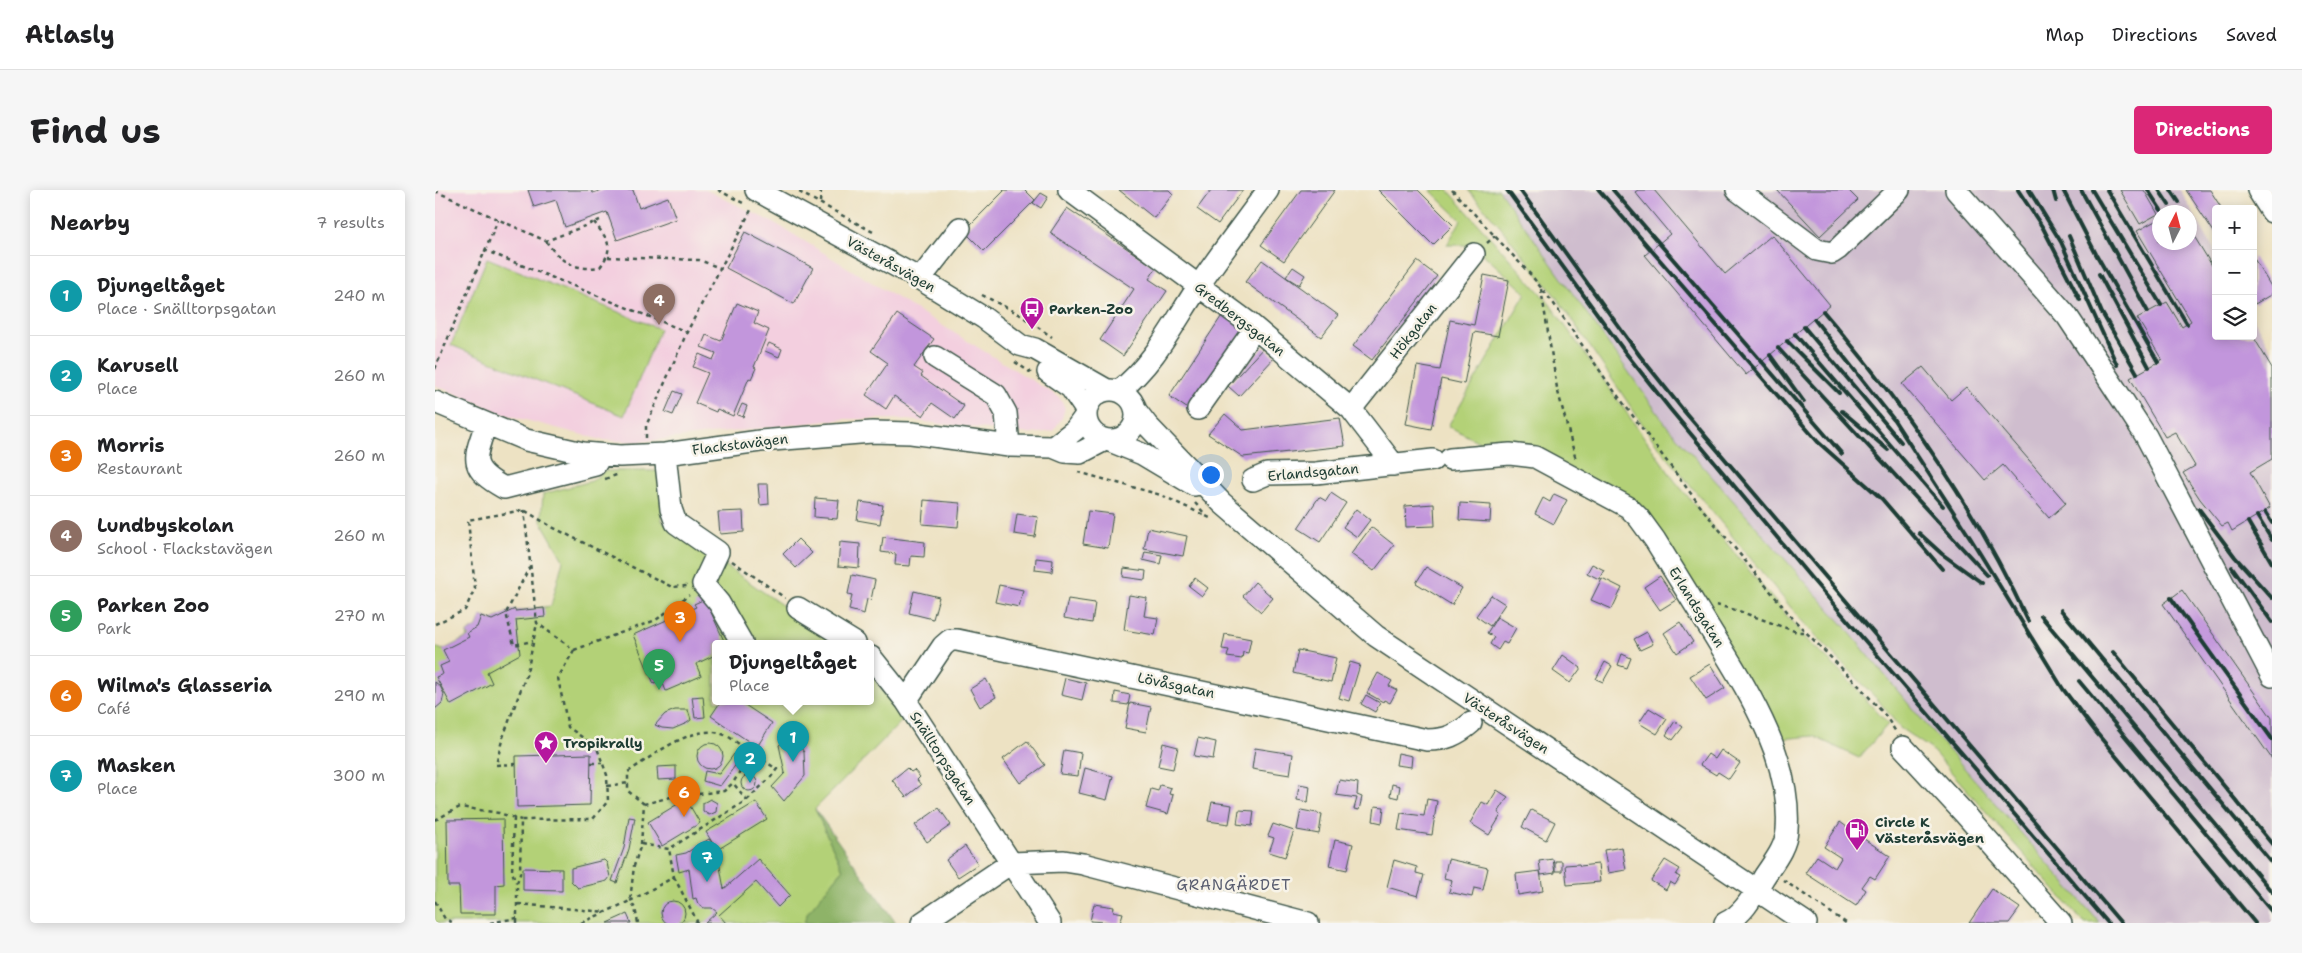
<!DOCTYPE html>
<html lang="en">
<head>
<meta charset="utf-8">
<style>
	body { margin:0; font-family:"Shantell Sans",sans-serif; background:#f6f6f6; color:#202124 }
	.controls { position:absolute; right:15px; top:15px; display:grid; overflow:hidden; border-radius:5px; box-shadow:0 2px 12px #0003 }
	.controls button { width:45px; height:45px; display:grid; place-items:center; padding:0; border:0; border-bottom:1px solid #e0e0e0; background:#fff; color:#202124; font:25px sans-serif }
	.compass { position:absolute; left:1717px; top:15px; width:45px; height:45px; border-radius:50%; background:#fff; box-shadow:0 2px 12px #0003; rotate:6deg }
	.you { position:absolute; left:775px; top:284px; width:18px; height:18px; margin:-12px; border:4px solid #fff; border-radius:50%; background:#1a73e8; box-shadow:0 0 0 8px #1a73e833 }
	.badge { display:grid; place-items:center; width:32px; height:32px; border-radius:50%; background:#db2777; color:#fff; font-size:16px; font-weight:700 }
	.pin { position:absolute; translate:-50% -41px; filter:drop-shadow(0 1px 2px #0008) }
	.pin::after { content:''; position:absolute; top:26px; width:18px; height:15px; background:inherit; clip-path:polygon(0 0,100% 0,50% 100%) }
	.popup { position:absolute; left:277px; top:450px; width:162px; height:65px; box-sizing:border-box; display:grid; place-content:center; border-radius:5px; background:#fff; filter:drop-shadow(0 1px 4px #0005); font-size:16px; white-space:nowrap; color:#757577 }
	.popup b { font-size:19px; color:#202124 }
	.popup::after { content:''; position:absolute; left:50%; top:100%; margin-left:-10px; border:10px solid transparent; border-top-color:#fff }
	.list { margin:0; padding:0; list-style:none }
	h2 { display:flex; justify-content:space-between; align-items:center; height:65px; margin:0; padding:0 20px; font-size:21px }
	h2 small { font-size:16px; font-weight:400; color:#757577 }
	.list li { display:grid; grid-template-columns:32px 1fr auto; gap:15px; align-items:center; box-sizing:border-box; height:80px; padding:0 20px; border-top:1px solid #e0e0e0 }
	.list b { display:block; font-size:19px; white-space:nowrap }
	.list p { margin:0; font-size:16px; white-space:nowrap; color:#757577 }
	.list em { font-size:16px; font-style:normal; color:#757577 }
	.icon { flex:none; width:28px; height:28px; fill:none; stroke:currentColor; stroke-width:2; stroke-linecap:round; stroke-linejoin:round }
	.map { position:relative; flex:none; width:1837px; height:733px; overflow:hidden; border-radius:5px }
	header { display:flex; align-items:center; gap:30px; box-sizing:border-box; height:70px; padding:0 25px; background:#fff; border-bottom:1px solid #e0e0e0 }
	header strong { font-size:24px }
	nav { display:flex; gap:28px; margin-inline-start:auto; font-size:18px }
	.intro { display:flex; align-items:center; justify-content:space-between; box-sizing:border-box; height:120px; padding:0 30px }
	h1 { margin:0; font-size:35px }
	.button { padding:12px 22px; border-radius:5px; background:#db2777; color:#fff; font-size:18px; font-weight:700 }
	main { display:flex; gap:30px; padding:0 30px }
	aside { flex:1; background:#fff; border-radius:5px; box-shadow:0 2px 12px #0003 }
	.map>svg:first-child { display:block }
	.built { fill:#f3cfdf }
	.industrial { fill:#cfbdce; fill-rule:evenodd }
	.green { fill:#b3d177; stroke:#698756 }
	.forest { fill:#8eb368; stroke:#56784e }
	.building { fill:#c296dc }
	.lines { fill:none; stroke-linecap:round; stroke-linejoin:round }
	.minor-casing { stroke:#3e5649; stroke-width:24 }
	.path { stroke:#3e5649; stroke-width:2.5; stroke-dasharray:4 4; stroke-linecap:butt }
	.minor { stroke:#fff; stroke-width:21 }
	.rail { stroke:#1f3d34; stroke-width:4 }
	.labels { text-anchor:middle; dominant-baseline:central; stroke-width:5; stroke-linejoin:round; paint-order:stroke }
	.street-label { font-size:14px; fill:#1f3d34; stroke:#f7f3e8 }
	.poi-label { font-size:14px; font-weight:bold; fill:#1f3d34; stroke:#f7f3e8; text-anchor:start }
	.neighbourhood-label { font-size:15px; letter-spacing:1px; fill:#585c6f; stroke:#f7f3e8 }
</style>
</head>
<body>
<header>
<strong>Atlasly</strong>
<nav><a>Map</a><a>Directions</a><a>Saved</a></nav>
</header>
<div class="intro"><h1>Find us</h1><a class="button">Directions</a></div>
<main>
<aside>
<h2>Nearby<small>7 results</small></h2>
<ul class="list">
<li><span class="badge" style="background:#0f9aa8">1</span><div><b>Djungeltåget</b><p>Place · Snälltorpsgatan</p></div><em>240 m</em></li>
<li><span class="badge" style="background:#0f9aa8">2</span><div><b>Karusell</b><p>Place</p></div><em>260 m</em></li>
<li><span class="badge" style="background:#e8710a">3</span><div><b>Morris</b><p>Restaurant</p></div><em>260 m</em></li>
<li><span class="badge" style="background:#8d6e63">4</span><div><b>Lundbyskolan</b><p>School · Flackstavägen</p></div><em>260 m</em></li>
<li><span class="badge" style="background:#2e9e5b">5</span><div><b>Parken Zoo</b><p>Park</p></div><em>270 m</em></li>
<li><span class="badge" style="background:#e8710a">6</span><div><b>Wilma's Glasseria</b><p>Café</p></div><em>290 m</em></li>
<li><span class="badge" style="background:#0f9aa8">7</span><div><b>Masken</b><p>Place</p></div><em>300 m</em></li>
</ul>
</aside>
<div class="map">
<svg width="1837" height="733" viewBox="0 0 1837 733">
	<rect width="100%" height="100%" fill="#f7f3e8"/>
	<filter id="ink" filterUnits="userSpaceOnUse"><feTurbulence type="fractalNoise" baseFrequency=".02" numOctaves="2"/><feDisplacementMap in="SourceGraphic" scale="10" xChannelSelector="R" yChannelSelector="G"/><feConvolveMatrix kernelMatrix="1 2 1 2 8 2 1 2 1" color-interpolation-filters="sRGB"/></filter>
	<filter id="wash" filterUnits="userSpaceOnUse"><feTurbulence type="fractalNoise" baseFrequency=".0096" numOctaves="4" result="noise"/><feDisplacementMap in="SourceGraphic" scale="20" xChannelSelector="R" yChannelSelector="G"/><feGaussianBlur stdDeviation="1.12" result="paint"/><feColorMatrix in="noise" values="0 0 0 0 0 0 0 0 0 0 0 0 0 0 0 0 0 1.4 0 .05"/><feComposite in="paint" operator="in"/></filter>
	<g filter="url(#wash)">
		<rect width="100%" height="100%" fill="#ede2c3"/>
		<!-- built -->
		<path class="built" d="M0 0H271L343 35 624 207 630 218 627 228 618 241 596 244 464 229H410L203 252 167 250 68 224 0 195Z"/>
		<!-- industrial -->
		<path class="industrial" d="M1064 0H1745L1781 63V146H1818V128L1837 162V733H1665L1481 523 1410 437 1232 236ZM1724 22H1754V52H1724Z"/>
		<!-- green -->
		<path class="green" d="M995 0H1013L1114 113 1240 291 1372 450 1405 481 1453 534 1424 568 1378 546 1346 549 1210 323 1088 257 1048 254 1013 236 1091 103 1038 55H1012L1026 30Z
			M1033 0H1064L1232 236 1410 437 1481 523 1665 733H1649L1496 559 1465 538 1443 510 1367 431 1219 251 1122 108 1062 33Z
			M52 68 225 139 189 226 16 155Z
			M169 281H226L227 331 401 453H280V511H436V484L468 530 380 619 408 680 373 722 369 733H0V457L8 460 33 447 32 443 42 437 46 426 57 430 80 419 81 421 116 416 128 370 106 331 108 304 157 291Z"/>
		<!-- forest -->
		<path class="forest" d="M380 619 461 733H369L373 722 408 680Z"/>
		<g id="blocks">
			<!-- building -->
			<path class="building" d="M93 0H156L158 3 167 0H198L204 18 233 7 241 29 182 50 172 22 130 37 121 10 99 17Z
				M568 0H590L600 10 549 61 529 41 569 1Z
				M684 0H734L738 4 719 28Z
				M776 0H808L783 34 762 19Z
				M866 0H900L849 71 826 55Z
				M943 0H983L1018 35 998 55Z
				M1203 0H1219L1290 84 1337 45 1395 115 1311 185 1210 65 1235 44 1200 2Z
				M1342 0H1413L1423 10 1385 46Z
				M1685 0H1709L1723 24 1705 34Z
				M1751 0H1775L1787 19H1781V45Z
				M606 3 613 7 606 18 598 13Z
				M632 18 721 78 714 89 732 101 688 166 665 150 699 99 615 43Z
				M1724 29V52H1754V38L1781 82V146H1818L1837 178V269L1815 282 1835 318 1797 341 1793 333 1787 336 1765 309 1748 283 1760 276 1740 242 1730 247 1695 188 1727 170 1702 128 1732 112 1747 137 1756 131 1702 41Z
				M310 42 378 78 359 114 291 78Z
				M1818 67 1837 98V104L1820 114 1818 110Z
				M827 70 903 125 886 147 810 92Z
				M982 71 1002 86 937 170 918 156Z
				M858 77 870 85 864 95 851 87Z
				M1049 85 1074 90 1063 146 1039 142 1029 194 1006 189 996 239 971 234 982 176 1005 180 1015 130 1039 135Z
				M302 113 323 122 319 133 334 140 319 177 321 178 316 189 314 188 298 226 282 219 281 222 260 213 273 183 258 177 264 164 278 170 281 163 266 157 271 145 286 151Z
				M462 124 499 149 479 177 488 183 486 186 529 216 520 229 497 213 488 226 459 206 451 219 431 205 453 173 436 161Z
				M788 124 810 139 756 221 734 206Z
				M334 153 347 159 344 167 330 161Z
				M829 157 840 167 804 206 793 196Z
				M1488 177 1516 210 1531 197 1631 313 1614 328 1568 275 1550 290 1467 194Z
				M239 201 247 204 238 225 230 222Z
				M307 214 312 216 308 227 302 225Z
				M790 224 808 240 905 228 910 256 808 267 773 244Z
				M323 294H333L334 314 325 315Z
				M896 303 911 313 885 352 863 338 884 307 891 311Z
				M1119 304 1132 310 1119 334 1100 324 1108 308 1115 312Z
				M380 308 404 310 402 329 379 327Z
				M489 310 525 313 523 337 487 334Z
				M425 312 448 315 445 334 422 330Z
				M1025 313 1056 315 1055 332 1024 330Z
				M999 314 1000 336 971 337 970 316Z
				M921 319 935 330 922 347 908 337Z
				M308 321 309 342 285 344 283 322Z
				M653 321 678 324 673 358 648 354Z
				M582 324 603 327 600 347 579 344Z
				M936 337 959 355 939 381 916 364Z
				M713 338 752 346 748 366 709 359Z
				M448 347 490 352 489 367 476 366 475 376 460 375 461 364 446 362Z
				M363 349 377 363 361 378 348 364Z
				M405 352 425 354 424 378 403 376Z
				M710 362 727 365 725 374 708 370Z
				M601 368 618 370 617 382 600 380Z
				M1157 374 1169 380 1164 389 1152 383Z
				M991 377 1027 398 1017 415 981 393Z
				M689 378 711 381 710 390 688 387Z
				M417 385 440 390 436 410 432 409 429 424 414 420 417 405 413 404Z
				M1225 386 1241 410 1225 420 1209 397Z
				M760 388 773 398 767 406 754 396Z
				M1167 388 1187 398 1177 419 1156 410Z
				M820 392 838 408 826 422 808 406Z
				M564 395 588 400 584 417 560 412Z
				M1747 400 1837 528V569L1728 414Z
				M479 401 504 407 498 429 474 423Z
				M694 405 712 408 709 426 723 428 720 445 689 440Z
				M1056 405 1070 414 1055 436 1041 426Z
				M270 409 290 453H280V465L261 474 266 486 231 501 227 491 219 494 198 445 261 417 259 414Z
				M633 409 660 413 657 433 629 428Z
				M109 418 110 427 81 430 85 464 52 482 57 493 16 515 1 487 8 484 5 476 14 472 8 460 34 447 32 443 42 437 46 426 57 430 80 419V421Z
				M1062 427 1081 438 1072 454 1068 452 1063 460 1055 454 1059 447 1052 443Z
				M1245 432 1258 452 1242 463 1229 443Z
				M1212 442 1218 454 1205 460 1199 449Z
				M790 444 816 449 813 463 808 462 807 469 792 467 794 460 787 459Z
				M863 460 901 468 896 492 858 483Z
				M1187 464 1196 468 1192 478 1183 475Z
				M1128 465 1146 478 1135 493 1118 481Z
				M915 472 925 475 914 511 904 508Z
				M1170 472 1177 476 1168 492 1161 489Z
				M1275 474 1290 498 1271 510 1255 486Z
				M943 483 957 491 954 496 962 500 955 513 949 510 948 512 932 503Z
				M630 488 651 493 647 510 626 505Z
				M551 489 561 507 545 517 535 499Z
				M0 492 5 496 9 504 7 513 0 519Z
				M680 502 695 505 693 515 679 513Z
				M931 505 945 513 940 522 926 514Z
				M268 506 270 527 260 528 257 507Z
				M286 511H304L337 533 322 557 276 526Z
				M695 513 716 517 711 542 690 538Z
				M1214 518 1232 529 1222 544 1204 533Z
				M240 520H253L256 530 252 533 238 539 227 538 220 535 230 524Z
				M1240 531 1248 537 1238 550 1231 545Z
				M357 546 369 562 370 586 349 611 337 597 350 583 344 555Z
				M763 548 781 552 778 569 759 566Z
				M592 551 610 575 585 593 568 569Z
				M262 566a13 13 0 1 1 26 0a13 13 0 1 1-26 0Z
				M728 553 743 557 738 579 723 576Z
				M820 558 858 564 855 585 817 579Z
				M629 560 646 563 643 586 625 584Z
				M1286 560 1305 573 1294 589 1283 582 1281 585 1265 575 1273 564 1280 569Z
				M963 563 977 566 976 577 961 575Z
				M156 564 155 615 82 617 81 566Z
				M299 564 305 569 285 596 268 591 270 581 284 584Z
				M241 576V589L223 590 222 577Z
				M472 578 476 582 479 580 485 587 482 590 486 595 471 607 457 590Z
				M650 578 678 586 672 610 644 603Z
				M306 593a8 8 0 1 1 16 0a8 8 0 1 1-16 0Z
				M904 590 923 593 922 605 927 607 924 620 919 619 922 608 901 605Z
				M864 594 875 596 873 612 862 610Z
				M957 594 965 596 963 608 955 606Z
				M725 595 736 598 734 604 738 605 733 624 711 618 716 599 723 601Z
				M1062 600 1073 607 1063 623 1066 625 1054 645 1035 633 1047 612 1053 615Z
				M251 609 265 633 227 656 213 632Z
				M275 609 282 613 281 622 274 625 268 621V613Z
				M992 609 1002 611 997 645 963 640 966 623 989 626Z
				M321 612 332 629 282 660 289 699 323 669 355 705 343 717 321 692 284 725 291 733H270L282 722 277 718H269L263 714 261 708 258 709 254 679 244 682 241 665 251 663 274 649 281 659 271 642Z
				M777 612 797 615 794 634 773 631Z
				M940 616 949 617 947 633 938 631Z
				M504 618 516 635 492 652 480 635Z
				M804 620 819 621 817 636 802 634Z
				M866 620 887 624 884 644 862 640Z
				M1096 620 1120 632 1111 650 1087 637Z
				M194 627 200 628 194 659 182 693 177 691 189 658Z
				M68 629 69 694 61 695V724H25L24 696H13L12 630Z
				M1405 632 1416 640 1420 635 1430 642 1426 647 1455 666 1440 689 1435 686 1427 697 1431 700 1421 716 1370 683 1382 666 1400 678 1406 668 1389 657Z
				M838 634 859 641 850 667 834 662 839 648 833 646Z
				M900 650 918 654 912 680 894 676Z
				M530 656 543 674 523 687 511 670Z
				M1187 657 1191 680 1173 683 1169 660Z
				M1013 669 1053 678 1048 700 1039 698 1037 707 1014 702 1017 690 1009 688Z
				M1118 669 1120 683 1106 685 1104 671Z
				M169 670 172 673 175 687 172 691 143 698 136 691V678Z
				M959 670 982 677 981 683 989 685 983 706 952 697Z
				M1230 670 1245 679 1241 685 1245 687 1240 695 1235 692 1231 700 1216 691Z
				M1120 671H1127V681H1120Z
				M1144 674 1145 676 1163 674 1165 692 1132 695 1130 675Z
				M88 678 127 679V701L88 700Z
				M1105 681 1108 701 1083 705 1081 684Z
				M1557 699 1585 718 1574 733H1534Z
				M226 723a12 12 0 1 1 24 0a12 12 0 1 1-24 0Z
				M659 714 679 717 678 721 688 723 685 733 655 731Z
				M192 724 196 733H172Z"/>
		</g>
	</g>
	<g filter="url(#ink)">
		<use href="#blocks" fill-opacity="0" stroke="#3e5649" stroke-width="1"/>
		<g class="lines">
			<defs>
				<path id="minor" d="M321 0 485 89 549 128 585 155 600 159 672 200
					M634 0 814 133 916 219 959 275
					M1302 0 1382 60 1397 63 1403 59 1464 0
					M1521 0 1632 126 1662 171 1711 246 1837 486
					M1823 0 1837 22
					M485 89 525 38
					M500 167 561 205 571 223 574 256
					M613 182 636 198 651 220
					M651 225a25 25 0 1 1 50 0a25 25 0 1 1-50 0Z
					M684 201C719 174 739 133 763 97 785 64 810 32 833 0
					M0 212 91 250 148 263 185 266 230 264 325 251 437 242 476 243 574 256 618 257 630 262 645 263 670 250
					M763 219 820 138
					M916 219 1039 64
					M702 222 712 235 787 313 941 446 1371 733
					M51 234C39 269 33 278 69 298L160 275 166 265
					M675 251 707 264 759 295
					M618 257 640 240 651 225
					M230 264 236 319 241 333 283 362 268 394 284 413 307 453
					M1015 269 1075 264 1100 267 1193 317 1204 328 1220 350C1240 382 1260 415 1280 447 1315 504 1357 570 1352 640 1351 658 1338 673 1329 687 1319 704 1309 725 1290 733
					M818 290 832 284 881 283 998 270
					M363 418 420 453
					M436 467 471 511 615 733
					M471 511 508 456 515 450H522L992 550C1011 550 1022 545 1036 533
					M1468 557 1529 623 1626 733
					M576 673 629 671 648 674 873 733
					M487 733 576 673"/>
			</defs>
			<!-- minor casing -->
			<use href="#minor" class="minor-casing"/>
			<!-- path -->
			<path class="path" d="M283 0 308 13
				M1017 0 1096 85 1119 114 1174 194 1269 321 1360 431 1425 497 1450 525 1461 542
				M0 1 111 51 165 30
				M364 2 438 42
				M385 12 386 0
				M111 51C125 72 140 81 165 77 180 57 173 50 159 32
				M1052 53 1060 46
				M49 60 252 142
				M173 67 264 70 285 78
				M1106 99 1122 198 1141 270
				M547 105 584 124 617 147
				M580 172 596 183
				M0 179 63 30
				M211 248V236L252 142 317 18
				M643 282 726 305 777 329
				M170 289 184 284
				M760 313 770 324
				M297 371 350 408
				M95 376 71 423 79 455 98 451
				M1281 415 1301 420 1362 442H1370
				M0 434 30 420 40 398 33 330 89 320 117 337 237 397 252 396
				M139 460 221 430 254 405
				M156 573H167
				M81 574 61 575 67 550 92 483 102 433
				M172 596 193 593
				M312 610 336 587 342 579 316 563
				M79 628 77 682 81 692
				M0 630 25 617 64 623 86 630
				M206 654 209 614 193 601V582C216 567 258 533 287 544 297 547 307 557 316 563L298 593 289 601 236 607 209 614
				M239 687 262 731 259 733
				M1348 690 1411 733
				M0 711 10 729 19 733
				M83 714 171 722
				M55 733 82 728
				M82 733V693L85 684 86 630 158 629 173 611 172 585 162 558 133 537 123 488 139 460 102 433 89 320
				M146 733 195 711 199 676 206 654 234 659 312 610 298 593
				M203 733 200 718 195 711 239 687 234 659"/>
			<!-- minor -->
			<use href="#minor" class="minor"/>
			<!-- rail -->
			<path class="rail" d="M1072 0 1190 162 1235 219 1376 388 1673 733
				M1085 0 1205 166 1249 221 1686 733
				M1164 0 1383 252 1447 309 1507 379
				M1178 0 1407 264
				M1583 0 1608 38 1645 110
				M1594 0 1626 52 1682 175
				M1618 0 1621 11
				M1628 0 1661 64 1723 172
				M1646 0 1713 122
				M1657 0 1726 115
				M1672 0 1752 134
				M1713 0 1726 20
				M1724 0 1734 15
				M1736 0 1744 12
				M1634 46 1667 123 1702 183
				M1664 84 1714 177
				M1388 121C1469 215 1541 318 1593 431
				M1379 129 1459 230 1536 349 1628 499 1660 541 1820 733
				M1369 137 1466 252
				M1360 144 1508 316
				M1352 151 1404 203
				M1343 158 1552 385
				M1335 165 1369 212
				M1407 221 1453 260
				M1764 319 1800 367 1837 408
				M1830 322 1837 333
				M1822 326 1837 350
				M1813 332 1837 373
				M1484 343 1507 364 1547 393
				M1797 377 1837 432
				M1736 408 1837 549
				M1626 420 1837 673
				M1606 426 1837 702
				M1678 462 1837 654
				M1644 491 1837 722"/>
		</g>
	</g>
	<!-- icons -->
	<defs>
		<symbol id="bus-pin" viewBox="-11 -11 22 30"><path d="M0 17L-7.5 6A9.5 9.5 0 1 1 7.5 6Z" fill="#b5179e" stroke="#f7f3e8"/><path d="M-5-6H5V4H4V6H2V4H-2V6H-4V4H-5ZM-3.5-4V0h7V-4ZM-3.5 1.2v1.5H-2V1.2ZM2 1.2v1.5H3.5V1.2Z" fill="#fff"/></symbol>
		<symbol id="sight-pin" viewBox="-11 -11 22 30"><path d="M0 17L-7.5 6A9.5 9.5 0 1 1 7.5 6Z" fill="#b5179e" stroke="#f7f3e8"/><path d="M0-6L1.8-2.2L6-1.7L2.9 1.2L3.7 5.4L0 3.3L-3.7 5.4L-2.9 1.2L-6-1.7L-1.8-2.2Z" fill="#fff"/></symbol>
		<symbol id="fuel-pin" viewBox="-11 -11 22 30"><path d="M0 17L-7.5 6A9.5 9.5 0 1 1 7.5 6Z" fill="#b5179e" stroke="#f7f3e8"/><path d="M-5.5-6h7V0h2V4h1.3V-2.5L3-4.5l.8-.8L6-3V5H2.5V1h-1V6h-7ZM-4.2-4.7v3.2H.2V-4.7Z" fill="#fff"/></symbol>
	</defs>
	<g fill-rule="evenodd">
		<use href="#bus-pin" x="583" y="105" width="28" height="38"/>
		<use href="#sight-pin" x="97" y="539" width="28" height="38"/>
		<use href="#fuel-pin" x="1408" y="626" width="28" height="38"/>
	</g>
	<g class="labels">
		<!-- street labels -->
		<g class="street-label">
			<text transform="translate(456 74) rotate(29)">Västeråsvägen</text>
			<text transform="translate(805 129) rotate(38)">Gredbergsgatan</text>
			<text transform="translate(978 141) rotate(-52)">Hökgatan</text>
			<text transform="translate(305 254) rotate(-7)">Flackstavägen</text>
			<text transform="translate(878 282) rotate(-5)">Erlandsgatan</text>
			<text transform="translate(1262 417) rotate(58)">Erlandsgatan</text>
			<text transform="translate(741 495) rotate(12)">Lövåsgatan</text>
			<text transform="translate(1071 533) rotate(33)">Västeråsvägen</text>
			<text transform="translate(508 568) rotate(57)">Snälltorpsgatan</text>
		</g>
		<!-- poi labels -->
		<g class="poi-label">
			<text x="614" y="119">Parken-Zoo</text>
			<text x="128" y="553">Tropikrally</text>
			<text x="1440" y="632">Circle K<tspan x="1440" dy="16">Västeråsvägen</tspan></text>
		</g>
		<!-- neighbourhood labels -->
		<g class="neighbourhood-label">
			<text x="799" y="695">GRANGÄRDET</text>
		</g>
	</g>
</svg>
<div class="controls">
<button>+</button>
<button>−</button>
<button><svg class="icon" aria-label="layers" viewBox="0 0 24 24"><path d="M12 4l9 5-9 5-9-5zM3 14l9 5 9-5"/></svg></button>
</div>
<svg class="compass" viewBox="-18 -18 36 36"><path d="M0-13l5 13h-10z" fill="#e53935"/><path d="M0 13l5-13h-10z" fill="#757577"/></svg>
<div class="you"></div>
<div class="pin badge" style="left:358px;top:572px;background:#0f9aa8">1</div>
<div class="popup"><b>Djungeltåget</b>Place</div>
<div class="pin badge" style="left:315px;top:593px;background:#0f9aa8">2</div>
<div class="pin badge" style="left:245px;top:452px;background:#e8710a">3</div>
<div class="pin badge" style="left:224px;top:135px;background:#8d6e63">4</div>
<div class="pin badge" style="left:224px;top:500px;background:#2e9e5b">5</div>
<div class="pin badge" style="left:249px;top:627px;background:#e8710a">6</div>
<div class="pin badge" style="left:272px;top:692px;background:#0f9aa8">7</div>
</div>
</main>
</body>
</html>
